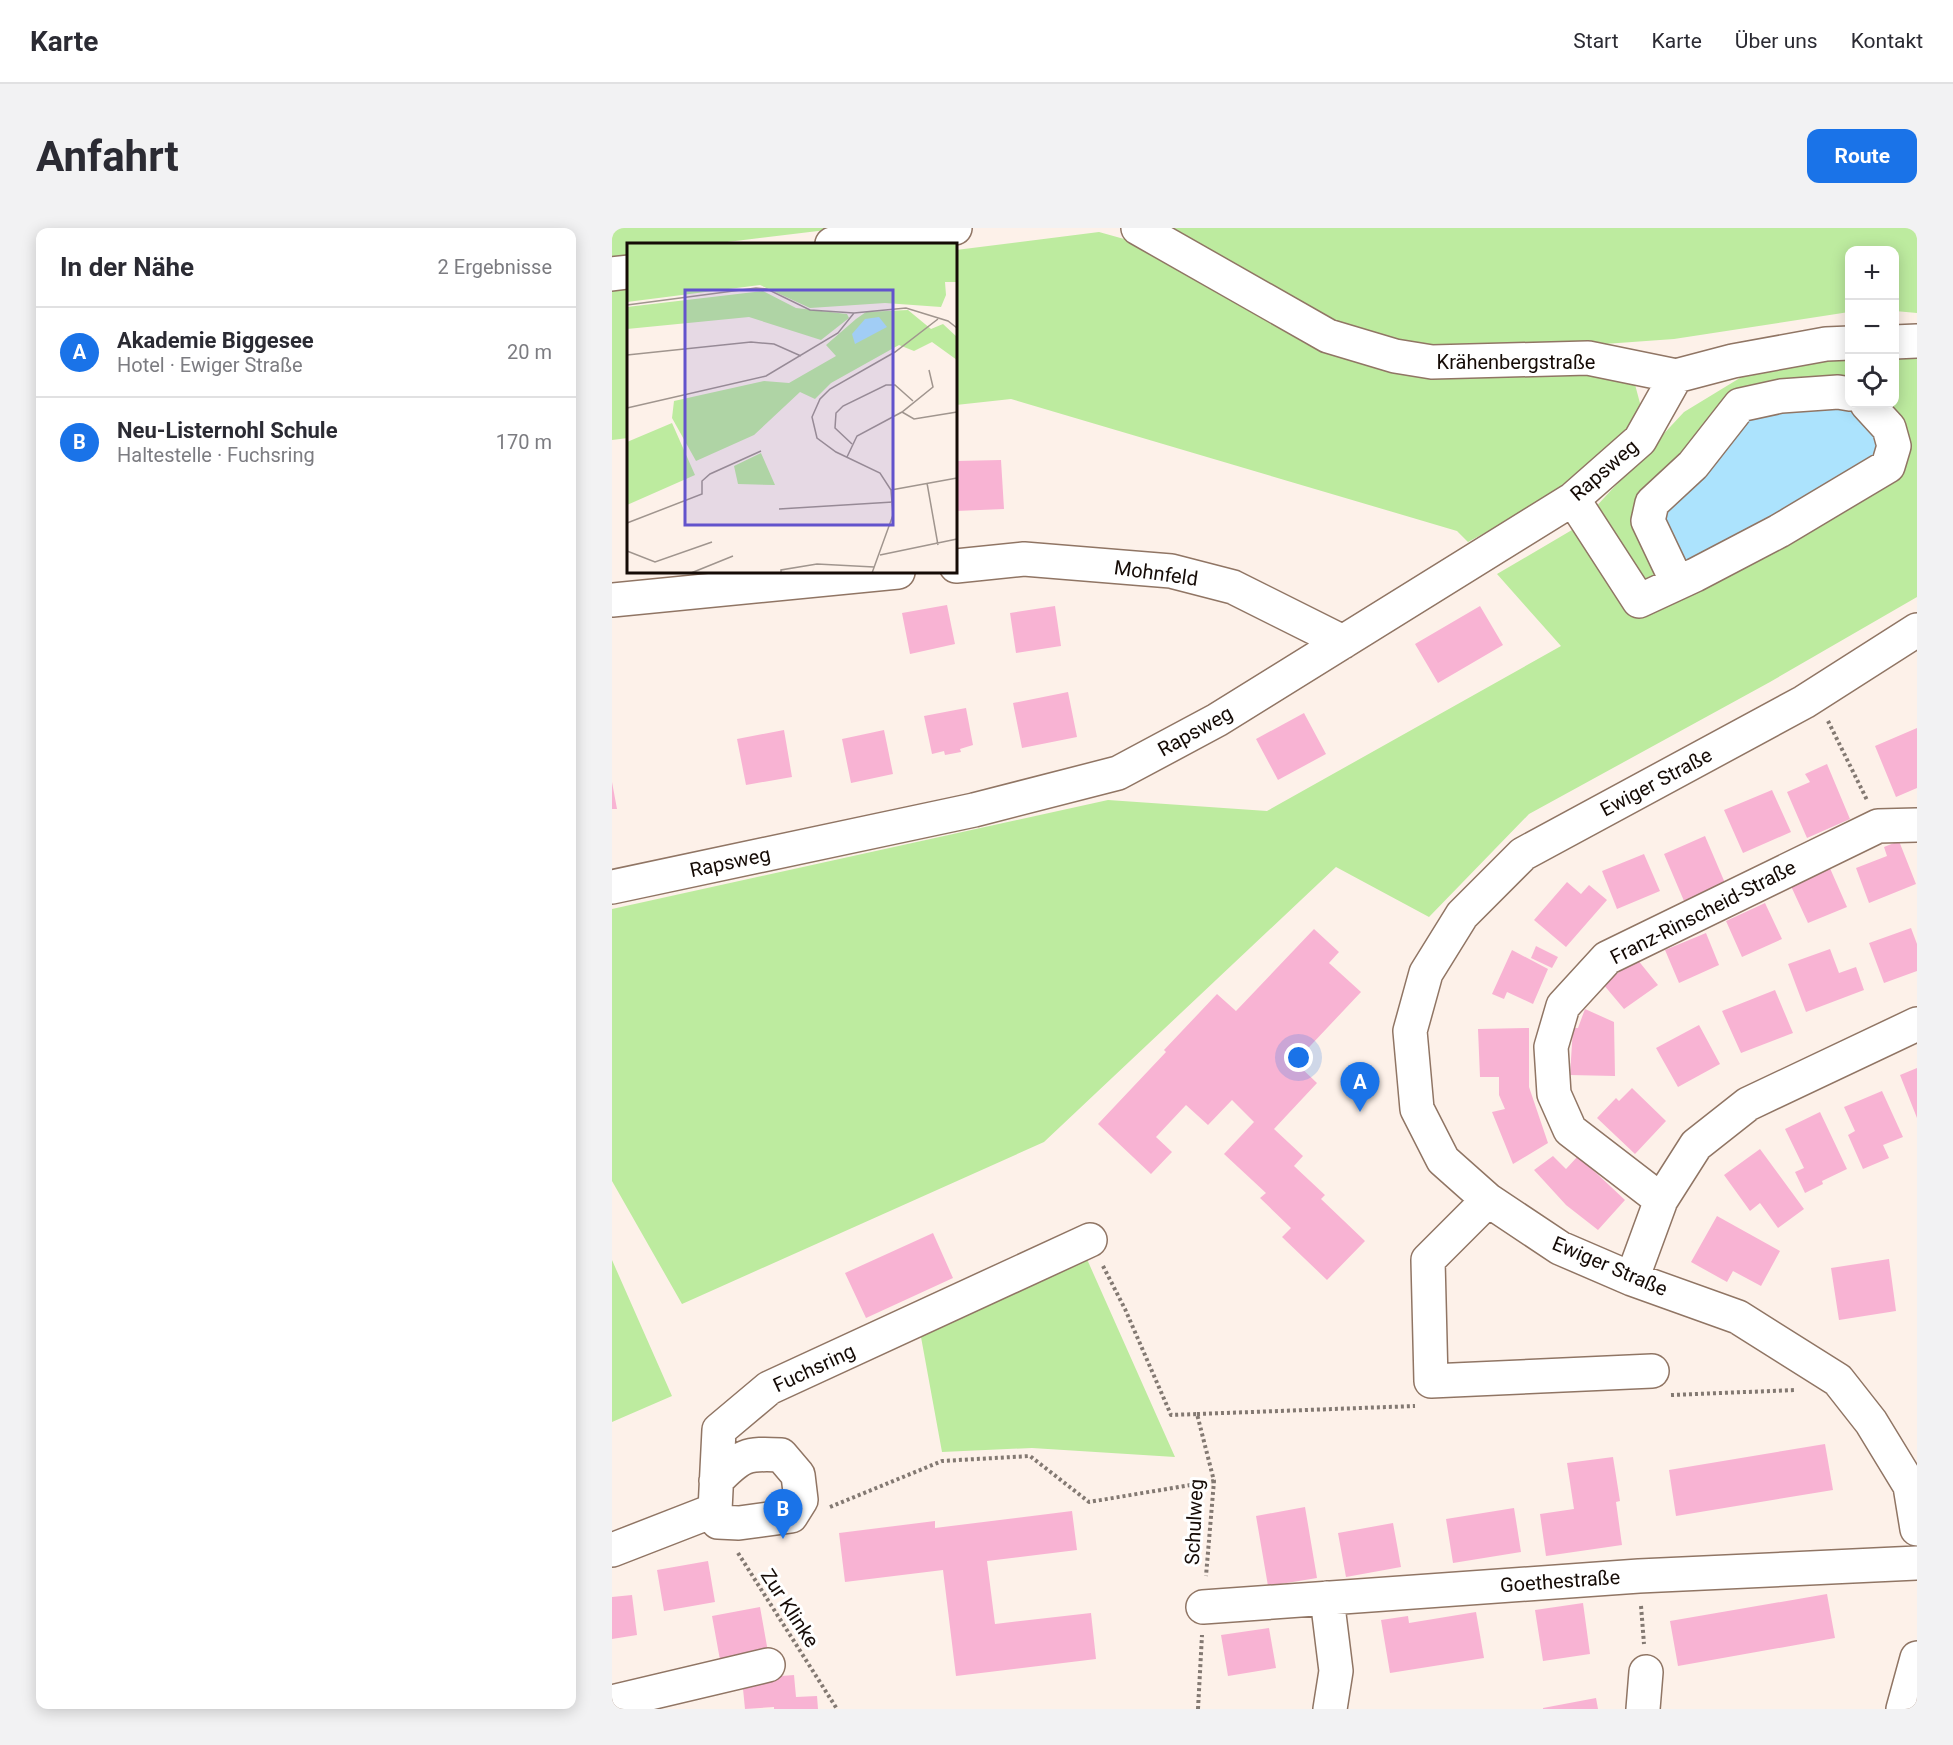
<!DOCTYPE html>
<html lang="de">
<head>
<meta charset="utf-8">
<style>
	body { margin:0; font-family:Roboto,sans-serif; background:#f2f2f3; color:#2b2b33 }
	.controls { position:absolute; right:18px; top:18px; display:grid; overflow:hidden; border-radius:12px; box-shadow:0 3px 15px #0003 }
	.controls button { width:54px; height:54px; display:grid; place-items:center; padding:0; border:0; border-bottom:2px solid #e1e1e2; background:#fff; color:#2b2b33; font:30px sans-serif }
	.you { position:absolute; left:687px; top:830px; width:21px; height:21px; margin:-15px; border:4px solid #fff; border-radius:50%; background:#1a73e8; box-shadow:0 0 0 9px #1a73e833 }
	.badge { display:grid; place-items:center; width:39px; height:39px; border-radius:50%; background:#1a73e8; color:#fff; font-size:20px; font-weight:700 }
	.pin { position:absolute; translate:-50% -50px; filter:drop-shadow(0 2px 3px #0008) }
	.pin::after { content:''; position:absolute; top:32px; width:21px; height:18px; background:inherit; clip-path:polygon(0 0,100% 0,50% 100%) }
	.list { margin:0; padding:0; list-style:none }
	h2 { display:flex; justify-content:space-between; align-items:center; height:78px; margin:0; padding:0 24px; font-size:26px }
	h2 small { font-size:20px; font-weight:400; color:#7c7c81 }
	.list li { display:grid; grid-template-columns:39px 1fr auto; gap:18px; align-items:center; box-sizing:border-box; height:90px; padding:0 24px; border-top:2px solid #e1e1e2 }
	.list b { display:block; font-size:22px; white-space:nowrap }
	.list p { margin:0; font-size:20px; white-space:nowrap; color:#7c7c81 }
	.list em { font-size:20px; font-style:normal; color:#7c7c81 }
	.icon { flex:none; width:33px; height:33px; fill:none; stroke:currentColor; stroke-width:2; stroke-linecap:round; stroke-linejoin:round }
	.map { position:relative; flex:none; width:1305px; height:1481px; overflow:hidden; border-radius:12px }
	header { display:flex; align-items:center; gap:36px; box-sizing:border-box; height:84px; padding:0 30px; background:#fff; border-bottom:2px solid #e1e1e2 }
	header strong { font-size:28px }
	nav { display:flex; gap:33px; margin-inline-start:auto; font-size:21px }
	.intro { display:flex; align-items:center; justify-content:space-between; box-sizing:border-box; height:144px; padding:0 36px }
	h1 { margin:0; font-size:42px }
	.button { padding:15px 27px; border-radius:12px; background:#1a73e8; color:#fff; font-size:21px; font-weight:700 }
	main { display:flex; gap:36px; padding:0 36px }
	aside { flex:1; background:#fff; border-radius:12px; box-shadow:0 3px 15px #0003 }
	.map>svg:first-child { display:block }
	.green { fill:#bdeb9f }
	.water { fill:#ace3fd }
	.building { fill:#f8b3d3 }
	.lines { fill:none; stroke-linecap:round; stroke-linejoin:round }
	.minor-casing { stroke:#907564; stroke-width:36 }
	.path { stroke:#837972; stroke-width:4; stroke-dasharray:3 3; stroke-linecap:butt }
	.minor { stroke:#fff; stroke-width:33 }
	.labels { text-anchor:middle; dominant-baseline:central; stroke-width:6; stroke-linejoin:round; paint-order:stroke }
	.street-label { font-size:20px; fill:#150b06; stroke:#fff }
	.inset-road { fill:none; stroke:#a0958e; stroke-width:1.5 }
	.view { fill:#6253cc; fill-opacity:0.15; stroke:#6253cc; stroke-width:3 }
	.inset-edge { fill:none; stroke:#150b06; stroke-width:3 }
</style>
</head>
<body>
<header>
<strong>Karte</strong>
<nav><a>Start</a><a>Karte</a><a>Über uns</a><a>Kontakt</a></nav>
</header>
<div class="intro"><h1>Anfahrt</h1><a class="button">Route</a></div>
<main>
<aside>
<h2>In der Nähe<small>2 Ergebnisse</small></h2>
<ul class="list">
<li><span class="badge">A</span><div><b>Akademie Biggesee</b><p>Hotel · Ewiger Straße</p></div><em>20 m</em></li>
<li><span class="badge">B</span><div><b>Neu-Listernohl Schule</b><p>Haltestelle · Fuchsring</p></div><em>170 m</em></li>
</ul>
</aside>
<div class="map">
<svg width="1305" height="1481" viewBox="0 0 1305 1481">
	<rect width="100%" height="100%" fill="#fdf1e9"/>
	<!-- green -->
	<path class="green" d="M0 0H231L99 16H16V27L0 29Z
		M559 0H1305V85L1283 83 1282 22H1238L1237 84 1062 111 880 124 785 114 720 96Z
		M487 4 530 16 694 116 771 139 949 143 1021 149 1029 179 1008 212 923 278 856 314 845 303 399 171 344 177V22Z
		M16 61V210L0 212V63Z
		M1283 125H1305V369L1158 454 917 586 817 689 724 639 432 914 70 1076 0 953V681L496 572 655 583 949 418 885 346 965 299 1072 184 1141 142 1237 126 1238 176H1282Z
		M474 1029 563 1229 420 1220 330 1224 309 1109Z
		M0 1032 60 1168 0 1194Z"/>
	<!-- water -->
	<path class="water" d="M1222 169 1260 190 1272 232 1066 337 1048 279 1132 184Z"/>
	<!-- building -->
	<path class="building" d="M389 232 392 281 344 283V233Z
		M335 377 343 416 298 426 290 385Z
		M443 378 449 418 404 425 398 385Z
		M868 378 891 417 826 455 803 416Z
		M456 464 465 509 410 520 401 475Z
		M354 480 361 517 348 521 349 524 333 527 332 523 320 526 312 488Z
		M692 485 714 526 666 552 644 511Z
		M1305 500V560L1284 569 1263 518Z
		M172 502 180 549 134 557 125 511Z
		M272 502 281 546 239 555 230 511Z
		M1215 536 1238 591 1195 610 1175 564 1198 554 1193 546Z
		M0 554 5 581H0Z
		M1160 562 1179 604 1131 625 1112 582Z
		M1093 608 1113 655 1072 673 1052 626Z
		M1287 613 1304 656 1257 675 1244 640 1275 628 1272 619Z
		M1032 626 1048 663 1005 681 990 643Z
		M1217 638 1235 679 1196 695 1178 656Z
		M955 654 969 666 977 657 995 672 954 719 922 692Z
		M1153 675 1170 711 1130 729 1114 693Z
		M1299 700 1305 716V743L1272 755 1257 715Z
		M702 701 727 724 717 735 749 764 683 834 705 855 662 901 691 928 682 938 713 967 709 971 753 1013 715 1052 670 1009 679 1000 648 970 654 965 612 926 642 894 620 872 596 897 574 877 544 909 560 924 539 946 486 896 554 824 552 822 605 766 624 783Z
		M1094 705 1107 737 1067 755 1053 722Z
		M924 718 946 729 940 740 919 730Z
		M1218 721 1227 745 1244 739 1252 762 1194 784 1176 736Z
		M900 722 936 741 921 776 895 764 892 771 880 766Z
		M1025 731 1046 757 1012 781 991 756Z
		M1163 762 1181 805 1129 825 1110 783Z
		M973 781 1002 794 1003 848 958 847 961 800H966Z
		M1087 797 1108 836 1066 859 1044 820Z
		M917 800V859L936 915 901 936 880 884 893 881 887 867V849H868L866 801Z
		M1305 840V890L1288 847Z
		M1020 860 1054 893 1023 926 985 890 1004 870 1007 873Z
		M1270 863 1291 909 1271 917 1277 930 1251 941 1236 907 1243 903 1232 879Z
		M1208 884 1235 941 1210 953 1211 956 1193 965 1183 944 1192 940 1173 901Z
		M1148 921 1192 981 1166 1000 1148 975 1138 983 1112 947Z
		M941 928 954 941 966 928 1013 972 986 1002 954 977 922 942Z
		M1105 988 1168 1023 1149 1058 1121 1043 1115 1054 1079 1034Z
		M321 1005 341 1050 254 1090 233 1045Z
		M1277 1031 1284 1083 1227 1092 1219 1040Z
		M1213 1216 1221 1262 1064 1288 1057 1242Z
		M1001 1229 1008 1273 1004 1274 1010 1317 934 1328 928 1286 962 1281 955 1235Z
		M693 1279 705 1350 656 1358 644 1288Z
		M902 1280 909 1324 841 1335 834 1291Z
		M460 1283 465 1322 375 1333 383 1396 479 1385 484 1431 344 1448 331 1342 233 1354 227 1305 323 1293V1300Z
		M781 1295 789 1339 734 1349 726 1305Z
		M96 1333 103 1374 52 1383 45 1342Z
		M1215 1366 1223 1410 1066 1438 1058 1393Z
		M20 1367 25 1407 0 1411V1369Z
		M971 1375 978 1426 931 1433 923 1382Z
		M148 1379 156 1424 108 1432 100 1388Z
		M864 1384 872 1430 778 1445 769 1392 796 1388 797 1395Z
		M657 1400 664 1440 616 1448 609 1407Z
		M182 1447 184 1469 205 1468 206 1481H162V1479L133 1481 130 1451Z
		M984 1470 986 1481H931V1480Z"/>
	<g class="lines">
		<defs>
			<path id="minor" d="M526 0 716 108 783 128 820 134 976 130 1064 148 1121 133 1214 116 1238 115
				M220 16 343 0
				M0 46 16 44
				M1282 114 1305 113
				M961 271 1027 373 1083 347 1167 303 1276 238 1282 218 1277 200 1255 176
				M344 338 412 331 559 343 621 359 731 414
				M1065 354 1036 293 1040 275 1081 237 1128 177 1169 168 1226 164 1238 166
				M0 372 286 344
				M1305 402 1192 474 911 626 850 687 814 745 798 803 805 881 831 932 876 972 948 1020 1020 1051 1126 1089 1226 1152 1259 1194 1298 1258 1305 1301
				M0 659 362 582 506 545 605 492 961 271 1028 212 1064 148
				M876 972 816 1032 819 1153 1040 1143
				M1049 972 958 902 942 866 939 819 951 778 995 730 1266 598 1305 597
				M1020 1051 1049 972 1084 917 1136 876 1305 796
				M104 1253C129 1227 134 1225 169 1227L186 1247 189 1272 179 1288 127 1295 106 1294 103 1282 107 1202 157 1160 478 1012
				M0 1322 103 1282
				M715 1370 724 1443 718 1481
				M591 1379 1027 1348 1305 1335
				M0 1474 156 1437
				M1031 1481 1034 1444
				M1291 1481 1305 1430"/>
		</defs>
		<!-- minor casing -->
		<use href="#minor" class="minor-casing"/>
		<!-- path -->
		<path class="path" d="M1216 493 1255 572
			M491 1038 513 1081 559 1187 585 1186 602 1253 594 1348
			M1059 1167 1184 1162
			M585 1186 803 1178
			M218 1279 330 1233 418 1228 477 1274 602 1253
			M126 1325 225 1481
			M1029 1378 1032 1416
			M586 1481 590 1407"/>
		<!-- minor -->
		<use href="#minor" class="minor"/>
	</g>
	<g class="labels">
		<!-- street labels -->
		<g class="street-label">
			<text x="904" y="134">Krähenbergstraße</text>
			<text transform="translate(992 242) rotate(-41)">Rapsweg</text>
			<text transform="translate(544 345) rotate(8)">Mohnfeld</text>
			<text transform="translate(583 503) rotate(-29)">Rapsweg</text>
			<text transform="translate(1044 554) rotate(-28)">Ewiger Straße</text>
			<text transform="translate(118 634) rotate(-12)">Rapsweg</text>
			<text transform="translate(1091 684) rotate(-27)">Franz-Rinscheid-Straße</text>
			<text transform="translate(998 1038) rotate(23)">Ewiger Straße</text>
			<text transform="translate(202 1140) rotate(-25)">Fuchsring</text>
			<text transform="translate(582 1294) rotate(-87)">Schulweg</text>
			<text transform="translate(948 1353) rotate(-4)">Goethestraße</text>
			<text transform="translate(178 1380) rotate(57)">Zur Klinke</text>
		</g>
	</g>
	<!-- overview -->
	<g transform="translate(15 15)">
		<rect width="330" height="330" fill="#fdf1e9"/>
		<path d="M0 0H330V39H318L319 52 314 64 258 60 183 65 133 42 0 59ZM136 48 169 65 220 71 222 75 194 97 122 74 0 86V64ZM281 67 304 86 316 81 330 94V117L305 99 287 108 272 102 204 140 188 156 173 149 127 192 69 218 45 175 47 158 137 138 162 140 209 113 199 102 229 76 239 69ZM45 180 68 232 0 262V199ZM134 210 148 242 111 241 107 223Z" fill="#bdeb9f"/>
		<path d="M252 74 260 84 228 101 225 91 238 76Z" fill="#ace3fd"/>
		<path class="inset-road" d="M0 62 129 45 140 46 183 67 227 70 279 65 321 78 330 85M0 112 124 99 147 101 174 113M0 165 139 133 211 90 227 70M275 169 287 176 330 169M225 201 208 185 209 170 216 163 259 142H268L286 158M220 214 230 193 275 169 306 144 302 127M300 240 311 302M264 247 330 235M152 266 266 259M0 280 75 251V238L83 231 134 208M0 308 28 319 85 299M253 312 330 296M64 330 106 313M154 330V327L190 321 247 324M245 330 266 272 264 247 253 230 209 209 190 195 185 174 193 156 203 146 268 109 311 76"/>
		<path class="view" d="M58 47H266V282H58Z"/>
		<rect width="330" height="330" class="inset-edge"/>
	</g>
</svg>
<div class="controls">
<button>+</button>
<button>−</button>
<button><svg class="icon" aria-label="locate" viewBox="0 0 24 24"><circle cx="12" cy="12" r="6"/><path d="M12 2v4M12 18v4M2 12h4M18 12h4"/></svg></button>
</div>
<div class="you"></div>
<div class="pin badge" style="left:748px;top:884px">A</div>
<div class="pin badge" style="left:171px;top:1311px">B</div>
</div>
</main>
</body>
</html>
